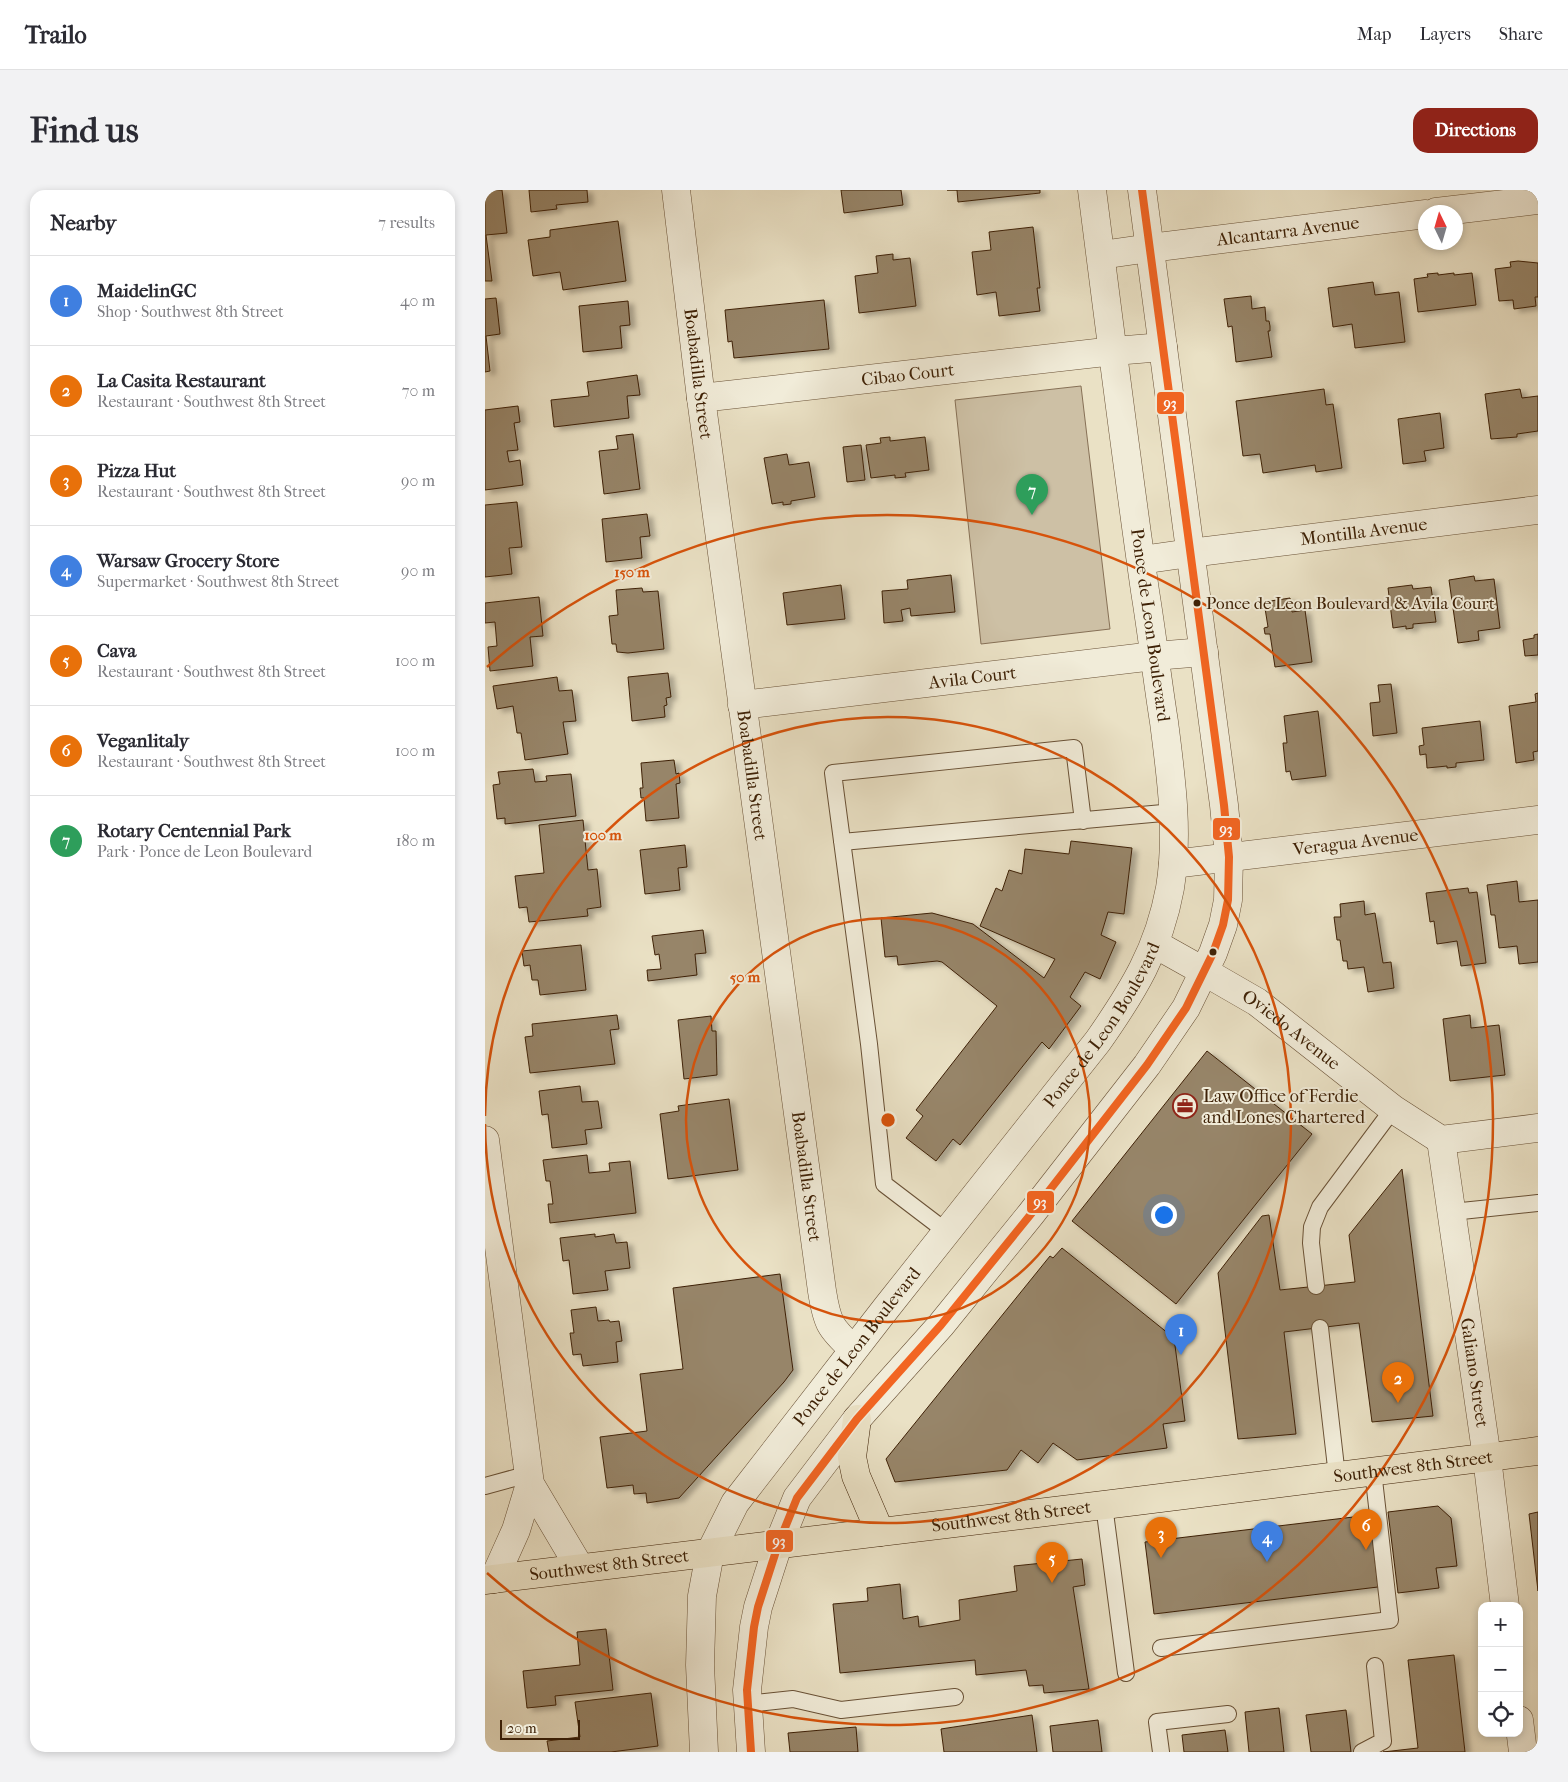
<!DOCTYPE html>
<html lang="en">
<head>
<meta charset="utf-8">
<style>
	body { margin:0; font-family:"IM FELL French Canon",serif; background:#f2f2f3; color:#2b2b33 }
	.controls { position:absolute; right:15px; bottom:15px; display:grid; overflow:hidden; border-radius:10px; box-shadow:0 2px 8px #0003 }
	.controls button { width:45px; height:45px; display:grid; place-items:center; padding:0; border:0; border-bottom:1px solid #e1e1e2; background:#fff; color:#2b2b33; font:25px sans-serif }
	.compass { position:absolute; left:933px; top:15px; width:45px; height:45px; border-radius:50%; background:#fff; box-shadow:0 2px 8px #0003; rotate:355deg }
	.scale { position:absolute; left:15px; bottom:12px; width:80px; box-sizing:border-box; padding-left:5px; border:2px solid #3e2106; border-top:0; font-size:14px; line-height:18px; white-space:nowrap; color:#3e2106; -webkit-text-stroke:4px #f1ecd9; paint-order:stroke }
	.you { position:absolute; left:678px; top:1024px; width:18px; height:18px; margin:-12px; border:4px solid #fff; border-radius:50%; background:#1a73e8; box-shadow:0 0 0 8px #1a73e833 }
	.badge { display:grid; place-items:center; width:32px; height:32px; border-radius:50%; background:#8f2418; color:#fff; font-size:16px; font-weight:700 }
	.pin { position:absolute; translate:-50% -41px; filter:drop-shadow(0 1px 2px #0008) }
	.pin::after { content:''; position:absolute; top:26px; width:18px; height:15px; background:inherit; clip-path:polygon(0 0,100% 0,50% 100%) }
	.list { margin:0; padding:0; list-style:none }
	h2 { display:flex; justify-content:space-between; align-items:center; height:65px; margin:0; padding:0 20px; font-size:21px }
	h2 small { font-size:16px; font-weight:400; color:#7c7c81 }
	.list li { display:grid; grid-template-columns:32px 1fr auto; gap:15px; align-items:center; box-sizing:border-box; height:90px; padding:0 20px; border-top:1px solid #e1e1e2 }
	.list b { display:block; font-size:19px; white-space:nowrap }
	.list p { margin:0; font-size:16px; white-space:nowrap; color:#7c7c81 }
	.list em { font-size:16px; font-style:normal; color:#7c7c81 }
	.icon { flex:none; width:28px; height:28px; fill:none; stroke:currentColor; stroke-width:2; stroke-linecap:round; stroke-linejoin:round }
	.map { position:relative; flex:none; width:1053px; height:1562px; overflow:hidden; border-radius:15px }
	header { display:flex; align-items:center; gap:30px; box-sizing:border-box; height:70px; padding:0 25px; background:#fff; border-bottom:1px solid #e1e1e2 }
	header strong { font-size:24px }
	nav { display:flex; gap:28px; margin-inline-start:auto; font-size:18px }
	.intro { display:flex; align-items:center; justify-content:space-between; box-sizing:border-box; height:120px; padding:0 30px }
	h1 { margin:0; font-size:35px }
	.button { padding:12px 22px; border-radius:15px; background:#8f2418; color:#fff; font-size:18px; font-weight:700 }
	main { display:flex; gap:30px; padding:0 30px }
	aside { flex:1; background:#fff; border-radius:15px; box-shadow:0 2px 8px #0003 }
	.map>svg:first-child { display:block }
	.green { fill:#cdc0a5; stroke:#867056 }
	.building { fill:#978569; stroke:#3e2106; filter:url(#shadow) }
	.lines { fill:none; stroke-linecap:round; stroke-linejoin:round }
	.service-casing { stroke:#695136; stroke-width:18 }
	.minor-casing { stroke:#695136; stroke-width:29 }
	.tertiary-casing { stroke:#695136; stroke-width:29 }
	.primary-casing { stroke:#3e2106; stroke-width:29 }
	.service { stroke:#f1ecd9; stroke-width:16 }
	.minor { stroke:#f1ecd9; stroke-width:28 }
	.tertiary { stroke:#f1ecd9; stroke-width:28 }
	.primary { stroke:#eae1c5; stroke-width:28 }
	.bus-1-casing { stroke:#f1ecd9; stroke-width:11 }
	.bus-1 { stroke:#f26522; stroke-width:8 }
	.ring { fill:none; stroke:#d7530b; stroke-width:2.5 }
	.bus-dot { fill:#3e2106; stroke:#f1ecd9; stroke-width:2 }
	.labels { text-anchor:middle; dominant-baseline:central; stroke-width:4; stroke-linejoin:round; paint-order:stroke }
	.bus-label { font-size:17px; fill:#3e2106; stroke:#f1ecd9; text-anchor:start }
	.street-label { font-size:18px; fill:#3e2106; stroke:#f1ecd9 }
	.poi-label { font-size:18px; fill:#3e2106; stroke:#f1ecd9; text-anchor:start }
	.centre { fill:#d7530b; stroke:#f1ecd9; stroke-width:2.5 }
	.ring-label { font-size:15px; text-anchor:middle; font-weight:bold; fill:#d7530b; stroke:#f1ecd9; stroke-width:4; stroke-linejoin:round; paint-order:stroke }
	.line-badge { stroke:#f1ecd9; stroke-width:2 }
	.badge-label { font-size:14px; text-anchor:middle; font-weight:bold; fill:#fff }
</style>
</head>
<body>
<header>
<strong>Trailo</strong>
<nav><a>Map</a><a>Layers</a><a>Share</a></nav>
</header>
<div class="intro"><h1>Find us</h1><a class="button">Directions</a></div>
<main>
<aside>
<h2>Nearby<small>7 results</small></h2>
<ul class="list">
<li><span class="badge" style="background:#3f7fe0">1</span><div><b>MaidelinGC</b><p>Shop · Southwest 8th Street</p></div><em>40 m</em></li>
<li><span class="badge" style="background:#e8710a">2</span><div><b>La Casita Restaurant</b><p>Restaurant · Southwest 8th Street</p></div><em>70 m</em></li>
<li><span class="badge" style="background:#e8710a">3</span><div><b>Pizza Hut</b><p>Restaurant · Southwest 8th Street</p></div><em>90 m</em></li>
<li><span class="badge" style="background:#3f7fe0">4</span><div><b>Warsaw Grocery Store</b><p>Supermarket · Southwest 8th Street</p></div><em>90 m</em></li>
<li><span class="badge" style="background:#e8710a">5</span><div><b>Cava</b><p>Restaurant · Southwest 8th Street</p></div><em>100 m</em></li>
<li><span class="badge" style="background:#e8710a">6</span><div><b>Veganlitaly</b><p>Restaurant · Southwest 8th Street</p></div><em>100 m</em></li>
<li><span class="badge" style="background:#2e9e5b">7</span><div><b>Rotary Centennial Park</b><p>Park · Ponce de Leon Boulevard</p></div><em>180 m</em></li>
</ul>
</aside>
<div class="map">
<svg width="1053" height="1562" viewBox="0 0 1053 1562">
	<defs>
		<filter id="shadow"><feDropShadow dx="5.5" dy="3" stdDeviation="2.5" flood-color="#0004"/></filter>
	</defs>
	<rect width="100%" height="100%" fill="#eae1c5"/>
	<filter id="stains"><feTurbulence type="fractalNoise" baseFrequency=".004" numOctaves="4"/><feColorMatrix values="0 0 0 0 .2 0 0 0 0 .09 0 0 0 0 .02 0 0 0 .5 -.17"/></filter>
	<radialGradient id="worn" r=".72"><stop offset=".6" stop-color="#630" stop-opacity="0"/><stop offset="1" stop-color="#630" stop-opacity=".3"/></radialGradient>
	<!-- green -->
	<path class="green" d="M596 196 625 439 496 454 470 210Z"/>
	<!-- building -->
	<path class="building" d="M0 0H17L22 43 1 45 7 91H0Z
		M44 0H102L103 12 71 15 72 19 46 22Z
		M356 0H416L418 15 359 23Z
		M462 0H555V3L473 12 472 0Z
		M133 31 141 91 78 100 75 82 48 86 43 50 65 47V40Z
		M548 37 555 98H552L555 121 514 126 511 102 492 105 487 62 506 60 504 42Z
		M408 64V70L425 68 431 116 374 123 370 86 393 83 391 66Z
		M1033 71 1053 73V107H1050L1051 116 1029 119 1028 110 1014 111 1010 79 1026 77 1025 72Z
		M953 83V85L969 83V85L987 83 991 115 933 122 929 89 943 87 942 84Z
		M888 92 890 105 914 102 920 152 870 158 867 134 848 137 843 98Z
		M766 106 767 119 780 117 781 131H784L785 136V141H783L787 167 751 172 747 136 743 137 739 109Z
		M11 108 15 144 1 146 5 181 0 182V109Z
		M339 110 344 159 249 168 247 151 243 152 240 120Z
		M143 111 145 135 135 136 137 158 98 162 94 116Z
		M152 185 155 205 142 206 144 228 69 237 66 210 104 206 102 192Z
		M839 199 841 215 848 214 857 278 831 282 830 275 778 283 775 264 758 266 751 211Z
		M1035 199 1037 208 1053 206V241L1032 244V247L1006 249 1000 204Z
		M33 216 35 232 29 233 33 260 22 261 24 272 35 270 38 295 0 300V220Z
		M955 223 959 258 939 261 941 271 918 274 913 229Z
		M148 244 155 299 119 304 114 261 133 259 131 246Z
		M405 247V251L440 247 444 280 420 283 421 287 410 288V285L386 288 381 255 396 253 395 248Z
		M376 255 380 290 362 292 358 257Z
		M302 264 304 275 324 272 330 307 306 311V314L298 315V312L287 314 279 268Z
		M32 312 37 357 24 358 27 384 0 387V315Z
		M162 324 165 346 155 347 157 368 121 372 117 329Z
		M466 385 470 422 426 426 425 418 416 420 418 431 399 433 397 401 423 399 422 390Z
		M989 386 990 391 1009 389 1015 438 993 441 994 450 973 453 964 390Z
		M356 395 360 429 302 435 298 403Z
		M927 395 928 399 946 397 951 432 928 434V438L921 439V436L908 438 903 398Z
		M157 398 158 402 173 401 179 459 143 463 132 462 131 454H127L124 426 133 425 131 400Z
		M54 407 58 446 45 447 48 476 5 481 3 457 12 456 10 432 0 433V413Z
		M805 408 807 422 820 420 827 472 790 477 785 444H780L779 438 783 437 779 412Z
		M1053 444V465L1040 466 1038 450 1049 448V445Z
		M183 483 186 507 181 508 182 515 179 516 180 527 147 531 143 487Z
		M72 487 74 501 87 500 91 531 78 532 83 564 40 570 36 543H32L28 516 12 519 8 496Z
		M906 494 912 543 888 546 885 513 895 512 893 495Z
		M1053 503V561L1048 562 1049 570 1031 573 1024 516 1051 512 1050 504Z
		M833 521 841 586 807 590 805 581 801 582 798 553H802L799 526Z
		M995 531 999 570 971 573V577L962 578V576L942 578 941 564 935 565 934 556 939 555 937 538Z
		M189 570 191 584 194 583 195 593 191 594 194 628 161 631 159 608H156L155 598H158L156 573Z
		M48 579 50 592 62 591 61 586 86 584 91 626 20 634V628L12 629 8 595 15 594 13 582Z
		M98 630 103 680 112 679 116 717 102 719 103 726 44 732 42 717 34 718 30 686 59 683 54 635Z
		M586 651 647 658 639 724 623 722 616 745 631 752 615 789 600 782 585 807 596 816 564 859 557 852 475 955 468 949 451 971 421 948 438 926 431 920 512 816 457 772 452 771 413 775 412 766 400 767 396 728 447 723 488 734 559 788 570 769 495 736 511 698 517 701 524 680 537 684 540 659 584 664Z
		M200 655 202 677 193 678 195 700 160 704 155 660Z
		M1032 691 1034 712 1053 710V772L1034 774 1032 756 1014 758 1010 725H1006L1002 695Z
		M983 698 984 703 992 702 1001 773 976 776 972 751 952 754 949 731 945 732 941 703Z
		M879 711 880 725 890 723 898 773 906 772 909 798 883 802 879 777 863 779 862 771H858L855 750H852L849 727H856L855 714Z
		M218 740 221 763 210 764 212 785 163 791 162 780 176 779 174 764 170 765 167 746Z
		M96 755 101 800 55 805 53 790H47L45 775 39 776 37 761Z
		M132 825 134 839 125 840 130 874 45 883 40 847 48 846 47 834Z
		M985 825 986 838 1014 835 1020 885 965 891 958 829Z
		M226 826 227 841H231L232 885 199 889 193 830Z
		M722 861 827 944 691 1114 587 1031Z
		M95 896 97 912 113 911 117 938 100 940 102 954 67 958 63 924 57 925 54 901Z
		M244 909 253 980 183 989 175 924 194 921 193 916Z
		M102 965 104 983 125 981 124 973 145 971 151 1023 65 1033 63 1014H68L65 991H61L58 970Z
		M917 979 948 1226 887 1232 874 1133 799 1142 811 1244 753 1249 733 1083 777 1026 784 1025 795 1100 870 1092 864 1045Z
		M110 1044V1047L129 1044 131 1053 142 1052 145 1078 120 1081 123 1100 88 1104 84 1070 78 1071 75 1048Z
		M577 1058 689 1148 700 1231 678 1234 682 1258 592 1270 568 1253 553 1273 536 1260 522 1280 410 1292 401 1269 565 1066 568 1068Z
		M295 1084 308 1180 299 1192 194 1308 162 1313 161 1303 149 1304 148 1295 122 1298 115 1247 162 1241 155 1184 198 1179 188 1098Z
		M111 1117 113 1131 124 1130 125 1132 134 1131 137 1151 131 1152 133 1172 98 1176 96 1164 88 1165 85 1143H89L86 1120Z
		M953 1316 966 1328 972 1376 951 1378 954 1398 913 1403 903 1322Z
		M1053 1322V1401L1044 1324Z
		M885 1325 893 1397 669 1424 660 1352Z
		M597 1369 600 1395 588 1397 604 1499 559 1503 558 1495 544 1496 541 1480 491 1485 490 1470 355 1483 348 1414 383 1411 382 1398 415 1394 418 1429 433 1426 434 1437 475 1430 474 1410 532 1401 529 1376Z
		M121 1439 128 1500 70 1506 71 1515 42 1518 38 1481 95 1475 92 1442Z
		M969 1465 980 1562H898L933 1558 923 1470Z
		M166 1503 173 1556 126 1562H64L62 1551 95 1547 90 1512Z
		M794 1518 799 1562H764L760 1522Z
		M861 1520 866 1562H826L821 1525Z
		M547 1525 552 1562H459L456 1539Z
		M613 1530 617 1562H568L565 1536Z
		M371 1537 373 1562H305L303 1543Z
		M740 1540 743 1562H699L697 1545Z"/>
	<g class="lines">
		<defs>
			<path id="service" d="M357 652 689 622
				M967 1022 1053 1013
				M462 1042 399 994 384 854 348 583 589 558 598 631
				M831 1096 826 1053 827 1037 835 1017 908 919
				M835 1138 852 1286
				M0 1296 44 1284
				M619 1315 641 1483
				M676 1458 905 1430 888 1281
				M262 1514 308 1509 356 1520 470 1507
				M676 1562 672 1532 743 1524
				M877 1562 898 1551 890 1476"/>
			<g id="minor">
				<path id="s1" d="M191 0 216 208 337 1101C342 1133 345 1138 368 1159"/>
				<path d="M951 22 1053 10"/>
				<path id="s2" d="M665 58 941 24"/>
				<path id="s3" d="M216 208 629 161"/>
				<path id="s4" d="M705 363 1053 320"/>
				<path id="s5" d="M257 515 669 466 719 462"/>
				<path id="s6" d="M688 674 1053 630"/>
				<path id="s7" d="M720 782 772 812 908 919 956 950 1053 938"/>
				<path d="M0 950 45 1294 95 1378"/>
				<path id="s8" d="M956 950 1002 1268 1020 1416"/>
				<path d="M9 1389 31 1340 45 1294"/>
				<path d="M1034 1530 1038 1562"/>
			</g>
			<g id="tertiary">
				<path d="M616 65 665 58"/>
				<path d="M629 161 678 157"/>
				<path d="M656 370 705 363"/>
				<path d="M670 754 720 782"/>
				<path id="s9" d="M219 1562 215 1475 217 1406 225 1363 250 1313 402 1117 613 851C648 801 674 759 685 698 694 642 686 587 679 532 672 488 667 444 660 401 641 268 624 134 607 0"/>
				<path d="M266 1562 262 1500 269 1437 273 1417 293 1355 312 1308 372 1229 456 1135 546 1024 662 875 701 818 728 763 738 735 743 710 744 667 739 615 657 0"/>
			</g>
			<g id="primary">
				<path d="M372 1229 367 1267 371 1286 395 1342"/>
				<path id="s10" d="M0 1390 619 1315 1053 1261"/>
			</g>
		</defs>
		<!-- service casing -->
		<use href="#service" class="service-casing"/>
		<!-- minor casing -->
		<use href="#minor" class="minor-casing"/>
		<!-- tertiary casing -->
		<use href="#tertiary" class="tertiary-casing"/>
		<!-- primary casing -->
		<use href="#primary" class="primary-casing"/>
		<!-- service -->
		<use href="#service" class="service"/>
		<!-- minor -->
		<use href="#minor" class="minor"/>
		<!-- tertiary -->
		<use href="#tertiary" class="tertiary"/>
		<!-- primary -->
		<use href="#primary" class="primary"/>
		<defs>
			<path id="bus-1" d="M266 1562 262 1500 269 1437 273 1417 293 1355 312 1308 372 1229 456 1135 546 1024 662 875 701 818 728 763 738 735 743 710 744 667 739 615 657 0"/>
		</defs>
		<!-- bus-1 casing -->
		<use href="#bus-1" class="bus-1-casing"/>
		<!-- bus-1 -->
		<use href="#bus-1" class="bus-1"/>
	</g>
	<!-- distance rings -->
	<g class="ring">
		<circle cx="403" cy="930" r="202"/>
		<path d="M0 926A403 403 0 1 1 0 934"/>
		<path d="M2 477A605 605 0 1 1 2 1383"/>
	</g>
	<!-- icons -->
	<defs>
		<symbol id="office-ring" viewBox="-11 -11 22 22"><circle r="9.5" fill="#f1ecd9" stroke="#8f2418" stroke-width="1.5"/><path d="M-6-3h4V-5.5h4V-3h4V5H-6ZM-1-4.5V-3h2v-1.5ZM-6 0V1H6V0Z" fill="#8f2418"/></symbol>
	</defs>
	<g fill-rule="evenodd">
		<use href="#office-ring" x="686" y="902" width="28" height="28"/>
	</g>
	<!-- markers -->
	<g class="bus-dot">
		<circle cx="712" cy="413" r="4.5"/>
		<circle cx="728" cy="762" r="4.5"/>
	</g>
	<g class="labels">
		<!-- bus labels -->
		<g class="bus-label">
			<text x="721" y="413">Ponce de Leon Boulevard &amp; Avila Court</text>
		</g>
		<!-- street labels -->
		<g class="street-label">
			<text stroke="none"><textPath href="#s2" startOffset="139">Alcantarra Avenue</textPath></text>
			<text stroke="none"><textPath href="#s1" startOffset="185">Boabadilla Street</textPath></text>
			<text stroke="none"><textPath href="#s3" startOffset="208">Cibao Court</textPath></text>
			<text stroke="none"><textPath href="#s4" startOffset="175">Montilla Avenue</textPath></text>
			<text transform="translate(665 435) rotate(82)">Ponce de Leon Boulevard</text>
			<text stroke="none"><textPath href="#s5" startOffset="232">Avila Court</textPath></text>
			<text stroke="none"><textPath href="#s1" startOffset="590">Boabadilla Street</textPath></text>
			<text stroke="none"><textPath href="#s6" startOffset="184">Veragua Avenue</textPath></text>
			<text stroke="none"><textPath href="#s9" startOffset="859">Ponce de Leon Boulevard</textPath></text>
			<text stroke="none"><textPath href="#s7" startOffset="104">Oviedo Avenue</textPath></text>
			<text stroke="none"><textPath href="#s1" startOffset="995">Boabadilla Street</textPath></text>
			<text stroke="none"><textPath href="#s9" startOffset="454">Ponce de Leon Boulevard</textPath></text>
			<text stroke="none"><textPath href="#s8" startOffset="235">Galiano Street</textPath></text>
			<text stroke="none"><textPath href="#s10" startOffset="935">Southwest 8th Street</textPath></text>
			<text stroke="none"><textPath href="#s10" startOffset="530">Southwest 8th Street</textPath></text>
			<text stroke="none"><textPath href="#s10" startOffset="125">Southwest 8th Street</textPath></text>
		</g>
		<!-- poi labels -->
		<g class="poi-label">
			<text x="718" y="906">Law Office of Ferdie<tspan x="718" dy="21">and Lones Chartered</tspan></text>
		</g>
	</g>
	<circle cx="403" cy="930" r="8" class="centre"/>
	<g class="ring-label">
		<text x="147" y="387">150 m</text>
		<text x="118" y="650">100 m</text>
		<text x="260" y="792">50 m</text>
	</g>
	<g class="line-badge">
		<rect x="671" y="201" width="29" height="24" rx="5" fill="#f26522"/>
		<rect x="727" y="627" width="29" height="24" rx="5" fill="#f26522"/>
		<rect x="541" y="1000" width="29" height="24" rx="5" fill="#f26522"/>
		<rect x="280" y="1339" width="29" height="24" rx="5" fill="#f26522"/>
	</g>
	<g class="badge-label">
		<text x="685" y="218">93</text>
		<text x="741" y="644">93</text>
		<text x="555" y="1017">93</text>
		<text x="294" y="1356">93</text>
	</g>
	<rect width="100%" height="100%" filter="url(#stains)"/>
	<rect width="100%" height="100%" fill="url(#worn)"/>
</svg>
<div class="controls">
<button>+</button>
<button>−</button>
<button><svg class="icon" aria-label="locate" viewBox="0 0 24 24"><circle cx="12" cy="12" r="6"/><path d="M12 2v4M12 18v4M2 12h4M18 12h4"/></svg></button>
</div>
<svg class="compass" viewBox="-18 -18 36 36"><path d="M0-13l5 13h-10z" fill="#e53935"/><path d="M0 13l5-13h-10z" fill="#7c7c81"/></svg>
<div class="scale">20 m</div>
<div class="you"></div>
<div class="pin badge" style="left:696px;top:1165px;background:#3f7fe0">1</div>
<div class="pin badge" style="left:913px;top:1213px;background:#e8710a">2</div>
<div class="pin badge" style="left:676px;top:1368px;background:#e8710a">3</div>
<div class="pin badge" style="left:782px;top:1372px;background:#3f7fe0">4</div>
<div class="pin badge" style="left:567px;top:1393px;background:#e8710a">5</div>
<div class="pin badge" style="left:881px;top:1360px;background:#e8710a">6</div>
<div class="pin badge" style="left:547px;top:325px;background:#2e9e5b">7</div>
</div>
</main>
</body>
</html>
